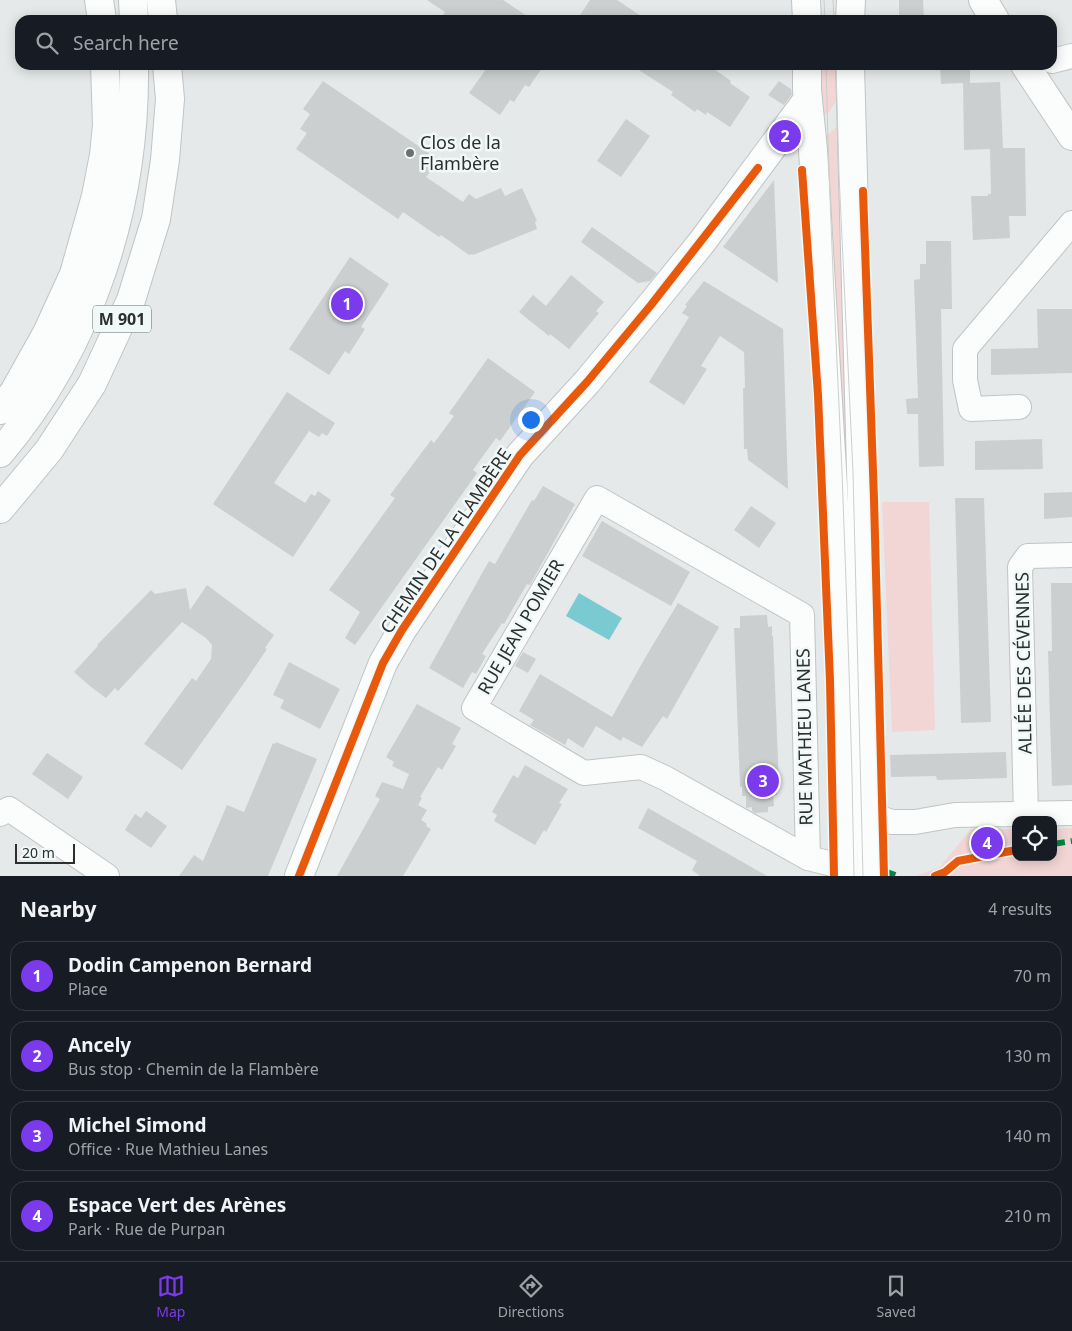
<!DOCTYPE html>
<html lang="en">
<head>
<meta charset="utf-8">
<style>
	:root { --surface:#171b24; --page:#20242c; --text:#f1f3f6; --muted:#9ea1a6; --line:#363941; --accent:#7c3aed }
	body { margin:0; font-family:"Noto Sans",sans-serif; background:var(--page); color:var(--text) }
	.controls { position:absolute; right:15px; bottom:15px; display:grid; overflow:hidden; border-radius:10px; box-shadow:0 2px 12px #0003 }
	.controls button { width:45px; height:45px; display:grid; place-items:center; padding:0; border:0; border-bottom:1px solid var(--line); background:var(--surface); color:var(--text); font:25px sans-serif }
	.scale { position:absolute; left:15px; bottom:12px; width:60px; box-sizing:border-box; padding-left:5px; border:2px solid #2c2f2f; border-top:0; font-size:14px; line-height:18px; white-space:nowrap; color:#2c2f2f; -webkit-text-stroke:4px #f1f8f8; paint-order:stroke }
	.you { position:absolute; left:530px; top:419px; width:18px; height:18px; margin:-12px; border:4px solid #fff; border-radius:50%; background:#1a73e8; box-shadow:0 0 0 8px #1a73e833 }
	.badge { display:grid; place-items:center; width:32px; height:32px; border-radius:50%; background:var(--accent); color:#fff; font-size:16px; font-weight:700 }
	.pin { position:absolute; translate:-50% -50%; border:2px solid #fff; box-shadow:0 1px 5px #0006 }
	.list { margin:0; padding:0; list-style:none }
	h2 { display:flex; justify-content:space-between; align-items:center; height:65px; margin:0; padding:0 20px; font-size:21px }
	h2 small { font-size:16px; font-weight:400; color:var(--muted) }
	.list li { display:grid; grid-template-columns:32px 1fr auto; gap:15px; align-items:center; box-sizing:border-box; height:70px; margin:0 10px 10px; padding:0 10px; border:1px solid var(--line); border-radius:15px }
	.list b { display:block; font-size:19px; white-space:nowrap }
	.list p { margin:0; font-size:16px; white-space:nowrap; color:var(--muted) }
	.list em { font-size:16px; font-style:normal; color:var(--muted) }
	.icon { flex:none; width:28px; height:28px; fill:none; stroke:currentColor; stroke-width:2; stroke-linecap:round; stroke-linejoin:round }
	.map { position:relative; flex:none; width:1072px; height:876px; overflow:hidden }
	.search { position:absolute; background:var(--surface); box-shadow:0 2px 12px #0003; left:15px; right:15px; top:15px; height:55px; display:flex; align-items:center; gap:12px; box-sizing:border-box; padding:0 18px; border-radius:15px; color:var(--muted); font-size:19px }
	.sheet { height:385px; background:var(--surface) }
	nav { display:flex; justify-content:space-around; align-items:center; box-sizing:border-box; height:70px; border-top:1px solid var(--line); background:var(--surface); font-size:14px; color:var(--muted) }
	nav a { display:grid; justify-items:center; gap:2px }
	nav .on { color:var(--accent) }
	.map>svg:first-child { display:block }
	.green { fill:#f1d6d5 }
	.water { fill:#7acbd1 }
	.building { fill:#cccfd0 }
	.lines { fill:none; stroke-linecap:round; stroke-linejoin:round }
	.street-casing { stroke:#c1c4c4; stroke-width:26 }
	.secondary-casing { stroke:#c1c4c4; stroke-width:30 }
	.highway-casing { stroke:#c1c4c4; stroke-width:30 }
	.street { stroke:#fbfcfc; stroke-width:24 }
	.secondary { stroke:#fbfcfc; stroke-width:28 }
	.highway { stroke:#fbfcfc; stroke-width:28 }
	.tram { stroke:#cdcece; stroke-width:1 }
	.quiet { stroke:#00873e; stroke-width:6; stroke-dasharray:12 6; stroke-linecap:butt }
	.cycleway-casing { stroke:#f1f8f8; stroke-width:11 }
	.cycleway { stroke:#e8590c; stroke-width:8 }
	.poi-dot { fill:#6d7070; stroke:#f1f8f8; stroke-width:2 }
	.labels { text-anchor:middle; stroke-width:5; stroke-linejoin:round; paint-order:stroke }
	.shield { fill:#f1f8f8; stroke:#676b6b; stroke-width:1 }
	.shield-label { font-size:16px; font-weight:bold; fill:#2c2f2f }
	.poi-label { font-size:18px; fill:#2c2f2f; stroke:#f1f8f8; text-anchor:start }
	.street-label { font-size:18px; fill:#2c2f2f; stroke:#f1f8f8 }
</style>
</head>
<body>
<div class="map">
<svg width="1072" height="876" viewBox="0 0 1072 876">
	<rect width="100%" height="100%" fill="#e5e9ea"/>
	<g class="green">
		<polygon points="821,65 839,65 840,95 829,112 820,120 813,78 821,77"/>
		<polygon points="841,123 867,876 849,876 825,137"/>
		<polygon points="882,502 929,502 935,730 892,732"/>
		<polygon points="1072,828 1072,876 916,876 940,867 971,829 1016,829 1016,857 1053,857 1053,829"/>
	</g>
	<polygon class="water" points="579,593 622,618 609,640 566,616"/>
	<g class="building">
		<polygon points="427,0 503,0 533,20 440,20 445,12"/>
		<polygon points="590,0 617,0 647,20 577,20"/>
		<polygon points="899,0 923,0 924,20 899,20"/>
		<polygon points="489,65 544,65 529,87 525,85 514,102 510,100 500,115 469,93"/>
		<polygon points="631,65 708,65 731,81 730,83 750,97 730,127 707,112 706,115 697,109 695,112 671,95 673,92"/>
		<polygon points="940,65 970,65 970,83 1000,82 1003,148 1025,148 1026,216 1009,216 1010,238 973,240 971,196 988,196 988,194 991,194 990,149 964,150 963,83 941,84"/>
		<polygon points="323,81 439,160 426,177 463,202 469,194 476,199 501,188 505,196 522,188 537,221 535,222 537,229 473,255 472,254 469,255 441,235 439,237 403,212 398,219 296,149 307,133 300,129 310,114 303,109"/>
		<polygon points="779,81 791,89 792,94 784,105 768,95"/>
		<polygon points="626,119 650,136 621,177 597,161"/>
		<polygon points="774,180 778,283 723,247"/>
		<polygon points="592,227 657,273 650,281 638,283 581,242"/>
		<polygon points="926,241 951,241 952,309 941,309 944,466 919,467 918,414 907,414 906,399 918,398 914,280 920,279 920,264 926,264"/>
		<polygon points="350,257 389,284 361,327 365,329 349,354 345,351 329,375 289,349"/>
		<polygon points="571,275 604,302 596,311 599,313 569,349 550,334 549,336 519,312 533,295 546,306"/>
		<polygon points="704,281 783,329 788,489 748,460 747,449 744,449 743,388 745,388 744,352 720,336 701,366 707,369 684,405 649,382 689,317 682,313 687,306 685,305"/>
		<polygon points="1037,309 1072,309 1072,373 991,375 991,349 1038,348"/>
		<polygon points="488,358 535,392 500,441 496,438 473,470 477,473 355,645 345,638 360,612 329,590 395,498 390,495 431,440 434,443 454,416 449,413"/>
		<polygon points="287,392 335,423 327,436 322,433 319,437 309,431 274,483 305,503 311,494 315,496 318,491 331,500 293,557 213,504"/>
		<polygon points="1042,439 1043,469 975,470 975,441"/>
		<polygon points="543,486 575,504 530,585 527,584 504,624 502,623 482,654 486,656 476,674 472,672 463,688 429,668 489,561 495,564 532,500 534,501"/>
		<polygon points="1072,492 1072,517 1044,519 1044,493"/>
		<polygon points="955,498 984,498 991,722 961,723"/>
		<polygon points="751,506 776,523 759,548 734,530"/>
		<polygon points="602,521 690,572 671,606 582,556"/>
		<polygon points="1051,583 1072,583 1072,785 1052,786 1048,651 1052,651"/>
		<polygon points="207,585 274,635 265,648 267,649 242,686 182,770 144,744 192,678 196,681 211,659 212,645 206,638 182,622 118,691 115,688 106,698 91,687 74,672 98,646 97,645 151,590 155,594 186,588 190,610"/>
		<polygon points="678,603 719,627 667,719 663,716 642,747 623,737 621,741 596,726 583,748 568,738 565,745 530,725 534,720 519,711 540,674 612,717 645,658"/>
		<polygon points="767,615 768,627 772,626 772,636 773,636 779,785 777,785 777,795 773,795 774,806 768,807 768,812 755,813 752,811 752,807 746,808 746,796 742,796 742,787 740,787 734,628 740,628 740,616"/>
		<polygon points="523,652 536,659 528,673 515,666"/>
		<polygon points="289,662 340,689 320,729 280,708 284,700 273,695"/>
		<polygon points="417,704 461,728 452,744 456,746 442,770 438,767 420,797 422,798 418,805 427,810 421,820 427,824 426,826 431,829 403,876 337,876 380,799 375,796 382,782 403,789 409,774 392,766 394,762 386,757"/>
		<polygon points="276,742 317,759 268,876 179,876 194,855 203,861 227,805 244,812 273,743 275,744"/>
		<polygon points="1006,752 1007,778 937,780 936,776 891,777 890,755"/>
		<polygon points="47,753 83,777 68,799 32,774"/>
		<polygon points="525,765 568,789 559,803 562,804 546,832 544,830 535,845 494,821 497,815 492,812 513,775 518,778"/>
		<polygon points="648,808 767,876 700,876 692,870 697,861 638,828"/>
		<polygon points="146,811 167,826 151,848 125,830 135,814 141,818"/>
	</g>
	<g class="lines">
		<g class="street-casing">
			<g id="street">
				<polyline points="1052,61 1072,56"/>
				<polyline points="1019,407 971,409 965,380 965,349 1072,223"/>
				<polyline points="870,812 883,819 892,822 915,822 955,815 1072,813"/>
				<polyline points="0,814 9,809 107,876"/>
				<polyline points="1026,815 1020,567 1028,556 1072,555"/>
				<polyline points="808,858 802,615 597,498 474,708 584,773 641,767 665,778 808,858 844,867"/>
			</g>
		</g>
		<g class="secondary-casing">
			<g id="secondary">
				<polyline points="806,0 807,20"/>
				<polyline points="983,0 995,20"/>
				<polyline points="850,20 851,0"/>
				<polyline points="807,65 807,90 813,150 840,604 844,876"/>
				<polyline points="850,65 872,876"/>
				<polyline points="1025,65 1072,136"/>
				<polyline points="299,876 383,663 402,630 520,455 587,382 651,305 702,242 808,99"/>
			</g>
		</g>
		<g class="highway-casing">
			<g id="highway">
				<polyline points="99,0 102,20"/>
				<polyline points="133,0 134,20"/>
				<polyline points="161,0 163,20"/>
				<polyline points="0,410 14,392 47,333 74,274 96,196 104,155 107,125 105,65"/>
				<path d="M 0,453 C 91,345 136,206 134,65"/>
				<polyline points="0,509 49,450 92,384 131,300 156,219 165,160 170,99 167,65"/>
			</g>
		</g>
		<use href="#street" class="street"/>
		<use href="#secondary" class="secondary"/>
		<use href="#highway" class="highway"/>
		<g class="tram">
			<polyline points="824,0 825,20"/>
			<polyline points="833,0 834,20"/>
			<path d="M 826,65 C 829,201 836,337 842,472 C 847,607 852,741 854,876"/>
			<polyline points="836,65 839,174 853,472 863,876"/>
		</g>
		<g class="quiet">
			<polyline points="1053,844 1072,841"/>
			<polyline points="884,871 898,876"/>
		</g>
		<g class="cycleway-casing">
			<g id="cycleway">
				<polyline points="802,170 818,395 830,681 834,876"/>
				<polyline points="863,191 874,499 884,876"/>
				<polyline points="299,876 383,663 402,630 520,455 587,382 651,305 758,168"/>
				<polyline points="935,876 945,872 958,861 1016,850"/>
			</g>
		</g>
		<use href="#cycleway" class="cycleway"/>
	</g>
	<circle class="poi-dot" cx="410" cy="153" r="5"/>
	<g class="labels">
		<rect class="shield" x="93" y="305.5" width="58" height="27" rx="4"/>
		<g class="shield-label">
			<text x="122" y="325">M 901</text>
		</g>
		<g class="poi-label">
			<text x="420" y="149">Clos de la<tspan x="420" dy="21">Flambère</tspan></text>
		</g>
		<g class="street-label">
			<text transform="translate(446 541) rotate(-56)" y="6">CHEMIN DE LA FLAMBÈRE</text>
			<text transform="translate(521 627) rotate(-60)" y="6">RUE JEAN POMIER</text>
			<text transform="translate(1024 663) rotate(-91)" y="6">ALLÉE DES CÉVENNES</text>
			<text transform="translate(805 737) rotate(-91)" y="6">RUE MATHIEU LANES</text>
		</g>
	</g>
</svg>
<div class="controls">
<button><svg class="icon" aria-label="locate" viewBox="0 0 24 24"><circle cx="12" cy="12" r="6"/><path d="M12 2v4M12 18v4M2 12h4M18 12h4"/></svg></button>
</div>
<div class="scale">20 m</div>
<div class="you"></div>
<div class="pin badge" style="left:347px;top:304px">1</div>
<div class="pin badge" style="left:785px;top:136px">2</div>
<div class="pin badge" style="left:763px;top:781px">3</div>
<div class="pin badge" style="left:987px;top:843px">4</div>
<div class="search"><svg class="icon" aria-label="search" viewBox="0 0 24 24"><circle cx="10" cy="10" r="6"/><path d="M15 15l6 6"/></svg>Search here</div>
</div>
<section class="sheet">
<h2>Nearby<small>4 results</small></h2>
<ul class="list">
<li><span class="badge">1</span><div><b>Dodin Campenon Bernard</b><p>Place</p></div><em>70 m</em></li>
<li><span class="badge">2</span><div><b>Ancely</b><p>Bus stop · Chemin de la Flambère</p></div><em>130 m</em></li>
<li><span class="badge">3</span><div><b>Michel Simond</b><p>Office · Rue Mathieu Lanes</p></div><em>140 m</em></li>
<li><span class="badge">4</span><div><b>Espace Vert des Arènes</b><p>Park · Rue de Purpan</p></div><em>210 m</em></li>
</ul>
</section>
<nav>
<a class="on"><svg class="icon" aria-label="map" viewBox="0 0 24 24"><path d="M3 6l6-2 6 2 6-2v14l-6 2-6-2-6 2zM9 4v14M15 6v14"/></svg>Map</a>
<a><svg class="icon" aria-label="directions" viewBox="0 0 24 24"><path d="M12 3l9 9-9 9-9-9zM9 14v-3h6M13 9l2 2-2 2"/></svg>Directions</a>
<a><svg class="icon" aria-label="saved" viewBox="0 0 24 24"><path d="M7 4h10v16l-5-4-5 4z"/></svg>Saved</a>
</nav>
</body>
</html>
